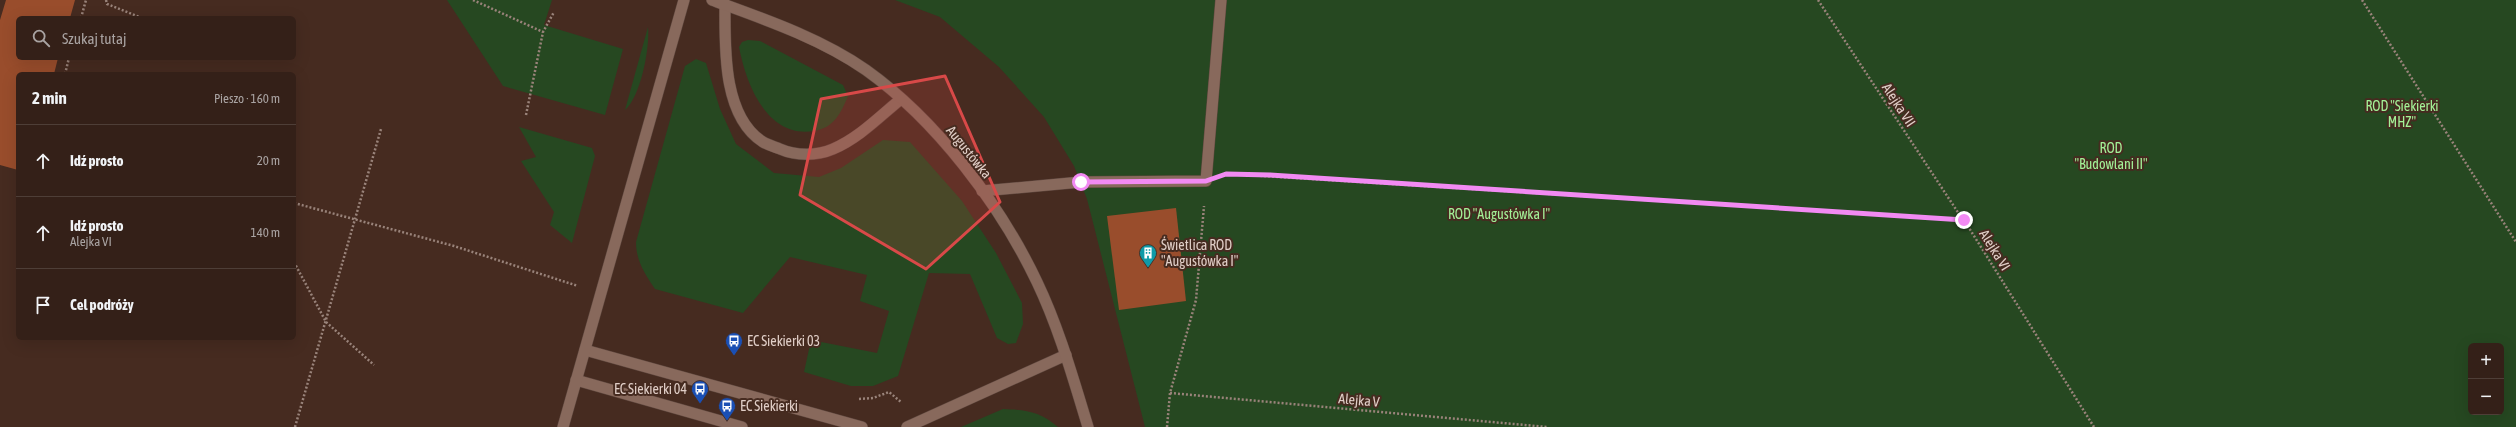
<!DOCTYPE html>
<html lang="pl">
<head>
<meta charset="utf-8">
<style>
	:root { --surface:#342018; --page:#3c2821; --text:#f1f3f6; --muted:#a9a3a2; --line:#4e3e37 }
	body { margin:0; font-family:"Asap Condensed",sans-serif; background:var(--page); color:var(--text) }
	.controls { position:absolute; right:12px; bottom:12px; display:grid; overflow:hidden; border-radius:6px; box-shadow:0 4px 16px #0002 }
	.controls button { width:36px; height:36px; display:grid; place-items:center; padding:0; border:0; border-bottom:1px solid var(--line); background:var(--surface); color:var(--text); font:20px sans-serif }
	.stop { position:absolute; width:12px; height:12px; margin:-9px; border:3px solid #f28af3; border-radius:50%; background:#fff }
	.stop.end { background:#f28af3; border-color:#fff; box-shadow:0 1px 4px #0008 }
	.list { margin:0; padding:0; list-style:none }
	h2 { display:flex; justify-content:space-between; align-items:center; height:52px; margin:0; padding:0 16px; font-size:17px }
	h2 small { font-size:13px; font-weight:400; color:var(--muted) }
	.list li { display:grid; grid-template-columns:26px 1fr auto; gap:12px; align-items:center; box-sizing:border-box; height:72px; padding:0 16px; border-top:1px solid var(--line) }
	.list b { display:block; font-size:15px; white-space:nowrap }
	.list p { margin:0; font-size:13px; white-space:nowrap; color:var(--muted) }
	.list em { font-size:13px; font-style:normal; color:var(--muted) }
	.icon { flex:none; width:22px; height:22px; fill:none; stroke:currentColor; stroke-width:2; stroke-linecap:round; stroke-linejoin:round }
	.map { position:relative; flex:none; width:2516px; height:427px; overflow:hidden }
	.search { position:absolute; background:var(--surface); box-shadow:0 4px 16px #0002; left:16px; top:16px; width:280px; height:44px; display:flex; align-items:center; gap:10px; box-sizing:border-box; padding:0 14px; border-radius:6px; color:var(--muted); font-size:15px }
	.panel { position:absolute; background:var(--surface); box-shadow:0 4px 16px #0002; left:16px; top:72px; width:280px; height:268px; border-radius:6px }
	.map>svg:first-child { display:block }
	.green { fill:#264821; fill-rule:evenodd }
	.building { fill:#994d2c }
	.lines { fill:none; stroke-linecap:round; stroke-linejoin:round }
	.service-casing { stroke:#5e473e; stroke-width:12 }
	.tertiary-casing { stroke:#5e473e; stroke-width:12 }
	.path { stroke:#99837a; stroke-width:2.5; stroke-dasharray:2 2; stroke-linecap:butt }
	.service { stroke:#88695c; stroke-width:11 }
	.tertiary { stroke:#88695c; stroke-width:11 }
	.route { stroke:#f28af3; stroke-width:5 }
	.marked { fill:#d84948; fill-opacity:0.2; stroke:#d84948; stroke-width:3; stroke-linejoin:round }
	.labels { text-anchor:middle; stroke-width:4; stroke-linejoin:round; paint-order:stroke }
	.street-label { font-size:14px; fill:#e0cec7; stroke:#462b20 }
	.park-label { font-size:14px; fill:#a3f197; stroke:#462b20 }
	.poi-label { font-size:14px; fill:#e0cec7; stroke:#462b20; text-anchor:start }
</style>
</head>
<body>
<div class="map">
<svg width="2516" height="427" viewBox="0 0 2516 427">
	<rect width="100%" height="100%" fill="#462b20"/>
	<g class="green">
		<polygon points="447,0 552,0 544,25 623,49 605,115 503,86"/>
		<path d="M 895,0 L 2516,0 L 2516,427 L 1145,427 L 1087,199 L 1074,166 L 1044,117 L 999,67 L 940,17 ZM 2471,346 L 2501,346 L 2501,412 L 2471,412 Z"/>
		<path d="M 648,27 C 650,47 641,96 625,110 Z"/>
		<path d="M 748,40 L 760,41 L 843,85 L 848,96 C 841,113 834,128 814,131 C 767,139 746,84 739,47 L 742,42 Z"/>
		<path d="M 696,59 L 706,63 L 720,109 L 736,144 L 774,173 L 819,177 L 841,168 L 883,140 L 910,142 L 962,201 L 996,253 L 1022,303 L 1023,324 L 1016,343 L 1008,344 L 997,338 L 970,274 L 929,273 L 898,376 L 873,386 L 851,386 L 804,372 L 811,340 L 877,353 L 889,311 L 860,301 L 867,275 L 790,257 L 743,313 L 655,289 C 645,274 636,261 636,242 L 685,66 Z"/>
		<polygon points="519,127 592,148 595,156 572,243 550,225 554,212 521,161 536,157"/>
		<path d="M 1003,409 C 1026,410 1039,411 1058,427 L 961,427 Z"/>
	</g>
	<g class="building">
		<polygon points="6,0 75,0 70,18 18,18 18,58 58,58 54,74 18,74 18,170 0,165 0,20"/>
		<polygon points="1176,208 1186,301 1119,310 1107,216"/>
	</g>
	<g class="lines">
		<g class="service-casing">
			<g id="service">
				<path d="M 725,4 C 725,46 722,116 763,142 C 768,145 775,147 780,149 C 796,156 817,156 833,149 C 859,138 880,116 901,99"/>
				<polyline points="982,191 1081,182 1206,181 1221,0"/>
				<polyline points="585,350 862,427"/>
				<polyline points="576,380 742,427"/>
				<polyline points="563,427 684,0"/>
				<polyline points="907,427 1066,355"/>
			</g>
		</g>
		<g class="tertiary-casing">
			<path id="tertiary" d="M 712,0 C 764,19 820,38 866,70 C 936,120 1000,204 1037,282 C 1059,328 1073,378 1088,427"/>
		</g>
		<g class="path">
			<polyline points="106,0 107,4 142,18"/>
			<polyline points="473,0 543,32"/>
			<polyline points="1818,0 1963,220"/>
			<polyline points="2362,0 2516,242"/>
			<polyline points="81,18 86,0"/>
			<polyline points="65,74 69,58"/>
			<polyline points="526,115 543,32 554,12"/>
			<polyline points="294,128 295,126"/>
			<polyline points="1232,174 1964,220 2094,427"/>
			<polyline points="294,203 454,246 578,286"/>
			<polyline points="294,262 326,322 374,365"/>
			<polyline points="1170,393 1547,427"/>
			<polyline points="859,399 873,398 889,392 901,402"/>
			<polyline points="295,427 381,129"/>
			<polyline points="1167,427 1170,393 1196,300 1204,206"/>
		</g>
		<use href="#service" class="service"/>
		<use href="#tertiary" class="tertiary"/>
	</g>
	<g class="lines">
		<polyline class="route" points="1081,182 1206,181 1226,174 1270,175 1964,220"/>
	</g>
	<path class="marked" d="M 945,76 L 1000,202 L 926,269 L 800,195 L 821,99 Z"/>
	<defs>
		<g id="building-pin" transform="scale(0.9)"><path d="M0 17L-7.5 6A9.5 9.5 0 1 1 7.5 6Z" fill="#0f9aa8" stroke="#462b20"/><path d="M-4-6H4V6H1V3H-1V6H-4ZM-2.5-4.3h1.7v1.8h-1.7ZM.8-4.3h1.7v1.8H.8ZM-2.5-1h1.7V.8h-1.7ZM.8-1h1.7V.8H.8Z" fill="#fff"/></g>
		<g id="bus-pin" transform="scale(0.9)"><path d="M0 17L-7.5 6A9.5 9.5 0 1 1 7.5 6Z" fill="#1a4fb4" stroke="#462b20"/><path d="M-5-6H5V4H4V6H2V4H-2V6H-4V4H-5ZM-3.5-4V0h7V-4ZM-3.5 1.2v1.5H-2V1.2ZM2 1.2v1.5H3.5V1.2Z" fill="#fff"/></g>
	</defs>
	<g fill-rule="evenodd">
		<use href="#building-pin" x="1148" y="253"/>
		<use href="#bus-pin" x="734" y="341"/>
		<use href="#bus-pin" x="700" y="389"/>
		<use href="#bus-pin" x="727" y="406"/>
	</g>
	<g class="labels">
		<g class="street-label">
			<text transform="translate(1899 105) rotate(57)" y="5">Alejka VII</text>
			<text transform="translate(969 152) rotate(51)" y="5">Augustówka</text>
			<text transform="translate(1995 250) rotate(58)" y="5">Alejka VI</text>
			<text transform="translate(1359 400) rotate(5)" y="5">Alejka V</text>
		</g>
		<g class="park-label">
			<text x="2402" y="111">ROD "Siekierki<tspan x="2402" dy="16">MHZ"</tspan></text>
			<text x="2111" y="153">ROD<tspan x="2111" dy="16">"Budowlani II"</tspan></text>
			<text x="1499" y="219">ROD "Augustówka I"</text>
		</g>
		<g class="poi-label">
			<text x="1161" y="250">Świetlica ROD<tspan x="1161" dy="16">"Augustówka I"</tspan></text>
			<text x="747" y="346">EC Siekierki 03</text>
			<text x="687" y="394" text-anchor="end">EC Siekierki 04</text>
			<text x="740" y="411">EC Siekierki</text>
		</g>
	</g>
</svg>
<div class="controls">
<button>+</button>
<button>−</button>
</div>
<div class="stop" style="left:1081px;top:182px"></div>
<div class="stop end" style="left:1964px;top:220px"></div>
<div class="search"><svg class="icon" aria-label="search" viewBox="0 0 24 24"><circle cx="10" cy="10" r="6"/><path d="M15 15l6 6"/></svg>Szukaj tutaj</div>
<section class="panel">
<h2>2 min<small>Pieszo · 160 m</small></h2>
<ul class="list">
<li><svg class="icon" aria-label="ahead" viewBox="0 0 24 24"><path d="M12 20V5M6 11l6-6 6 6"/></svg><div><b>Idź prosto</b></div><em>20 m</em></li>
<li><svg class="icon" aria-label="ahead" viewBox="0 0 24 24"><path d="M12 20V5M6 11l6-6 6 6"/></svg><div><b>Idź prosto</b><p>Alejka VI</p></div><em>140 m</em></li>
<li><svg class="icon" aria-label="arrive" viewBox="0 0 24 24"><path d="M6 21V4h12l-3 4 3 4H6"/></svg><div><b>Cel podróży</b></div></li>
</ul>
</section>
</div>
</body>
</html>
